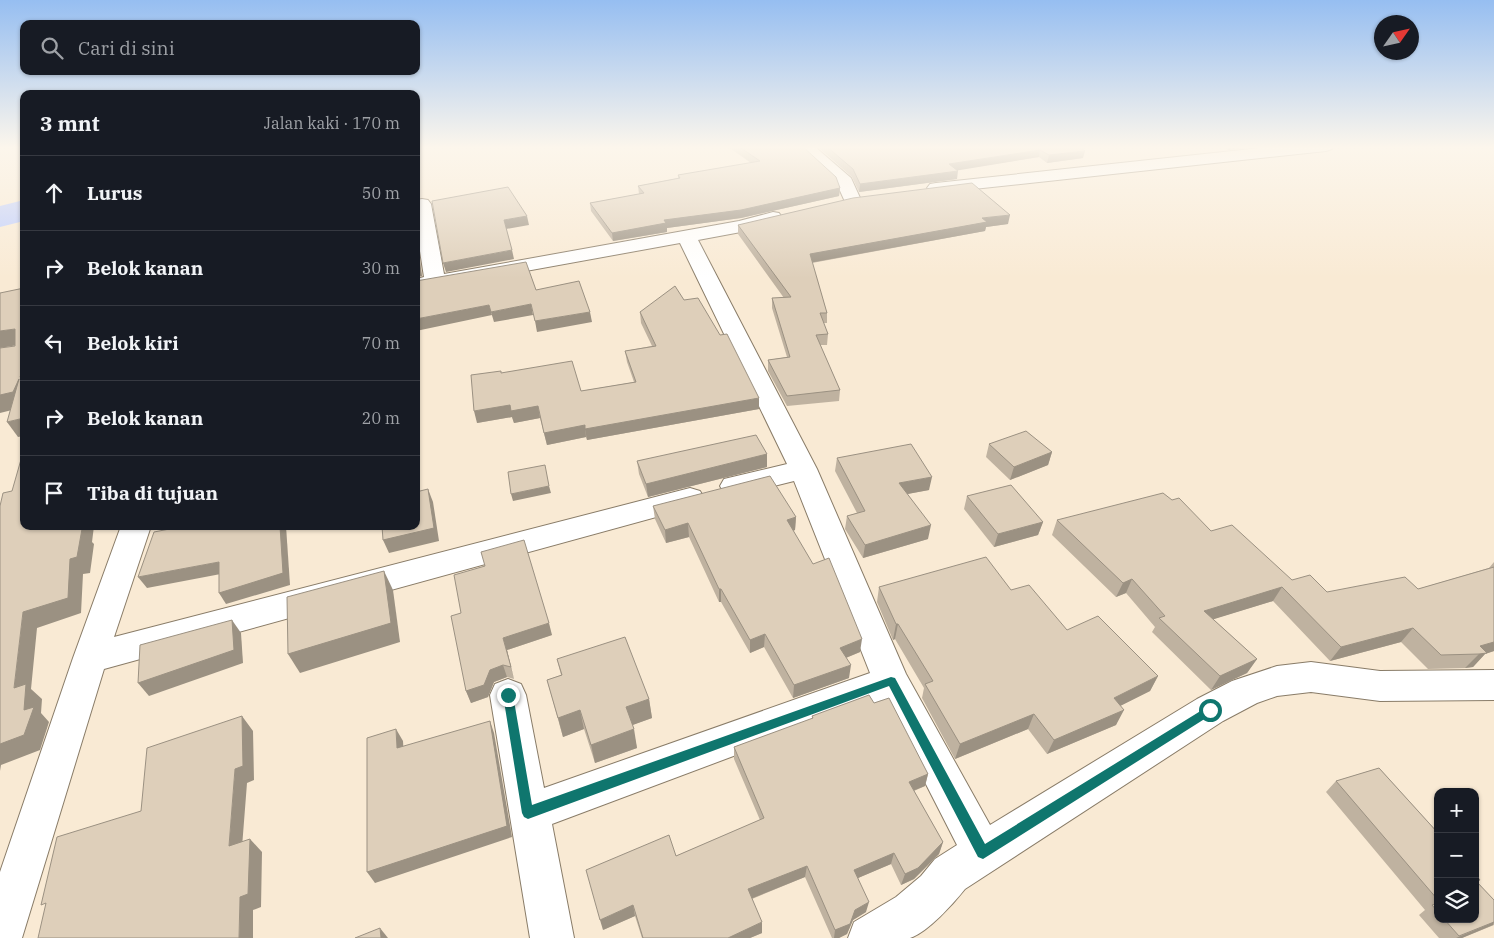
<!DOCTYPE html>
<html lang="id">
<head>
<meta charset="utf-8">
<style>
	:root { --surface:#171b24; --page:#242831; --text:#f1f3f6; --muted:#9ea1a6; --line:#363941 }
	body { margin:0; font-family:"IBM Plex Serif",serif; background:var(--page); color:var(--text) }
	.controls { position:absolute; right:15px; bottom:15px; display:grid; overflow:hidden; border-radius:10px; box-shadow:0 1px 4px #0004 }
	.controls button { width:45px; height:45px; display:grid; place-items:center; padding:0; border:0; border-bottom:1px solid var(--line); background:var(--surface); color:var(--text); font:25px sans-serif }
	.compass { position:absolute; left:1374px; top:15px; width:45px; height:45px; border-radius:50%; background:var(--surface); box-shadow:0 1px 4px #0004; rotate:56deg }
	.stop { position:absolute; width:15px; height:15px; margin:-11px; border:4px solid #0f766e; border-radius:50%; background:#fff }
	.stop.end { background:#0f766e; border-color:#fff; box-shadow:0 1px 5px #0008 }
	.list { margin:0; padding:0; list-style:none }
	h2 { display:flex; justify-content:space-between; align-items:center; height:65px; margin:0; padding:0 20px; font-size:21px }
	h2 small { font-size:16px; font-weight:400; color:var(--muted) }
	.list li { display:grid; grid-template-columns:32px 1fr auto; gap:15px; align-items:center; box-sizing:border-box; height:75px; padding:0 20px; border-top:1px solid var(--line) }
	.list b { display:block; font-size:19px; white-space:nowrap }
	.list em { font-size:16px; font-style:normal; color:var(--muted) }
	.icon { flex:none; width:28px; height:28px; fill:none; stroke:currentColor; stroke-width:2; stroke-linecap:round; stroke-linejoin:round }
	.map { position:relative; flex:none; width:1494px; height:938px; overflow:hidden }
	.search { position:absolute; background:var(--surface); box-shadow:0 1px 4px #0004; left:20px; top:20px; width:400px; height:55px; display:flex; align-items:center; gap:12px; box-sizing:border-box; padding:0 18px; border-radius:10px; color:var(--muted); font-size:19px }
	.panel { position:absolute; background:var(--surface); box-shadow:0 1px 4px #0004; left:20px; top:90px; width:400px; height:440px; border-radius:10px }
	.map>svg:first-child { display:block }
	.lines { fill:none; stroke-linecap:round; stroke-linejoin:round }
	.river { fill:#bcccff; fill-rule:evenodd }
	.minor-casing { stroke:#897c68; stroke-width:2 }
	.minor { fill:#fff; fill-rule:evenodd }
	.wall { fill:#bfb2a0 }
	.shaded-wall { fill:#9b9182 }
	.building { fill:#decfba; stroke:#9b9182 }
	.route { fill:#0f766e }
</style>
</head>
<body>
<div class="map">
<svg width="1494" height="938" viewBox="0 0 1494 938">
	<rect width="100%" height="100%" fill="#f9ead4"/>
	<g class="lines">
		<polygon class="river" points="24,200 24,221 0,227 0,206"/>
		<g class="minor-casing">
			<g id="minor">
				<polygon points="796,146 814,146 851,178 861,200 858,204 852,205 846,204 837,184"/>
				<polygon points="1279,146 1334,146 1332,149 1326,151 936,193 930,192 927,188 930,184 936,183"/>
				<path d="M 422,199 L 428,200 L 431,204 L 444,274 L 739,221 L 773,212 L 779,213 L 782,217 L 779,221 L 741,232 L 698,240 L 817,469 L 906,674 L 990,825 L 1197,699 L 1232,681 L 1277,666 L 1311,662 L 1380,671 L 1494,670 L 1494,700 L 1380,701 L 1311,692 L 1277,696 L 1257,703 L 1223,721 L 965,889 C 954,903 927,933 910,938 C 900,938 861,938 848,938 L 854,922 L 896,897 L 921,876 L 935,859 L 957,845 L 883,700 L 552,824 L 574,938 L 530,938 L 490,695 L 495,684 L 508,679 L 521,684 L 526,695 L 544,788 L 870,673 L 794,481 L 734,496 L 724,493 L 720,486 L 724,479 L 787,464 L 680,243 L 416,291 L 416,279 L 424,277 L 416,225 L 416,200 Z"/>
				<polygon points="690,488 700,491 704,498 700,505 104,669 22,938 0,938 0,872 73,658 121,526 151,526 114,637"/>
			</g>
		</g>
		<use href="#minor" class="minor"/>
	</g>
	<g class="wall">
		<polygon points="727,146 802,146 840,188 839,196 741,218 667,228 667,232 613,241 591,211 590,203 639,194 638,186 678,178 678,175 751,163"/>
		<polygon points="817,146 1079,146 1083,158 1047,163 1039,157 956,170 957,179 859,192 852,177"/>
		<polygon points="1222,146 1259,146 1228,150"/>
		<polygon points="1008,224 986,227 985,231 812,263 827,313 827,323 823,323 828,334 827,345 820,345 840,390 839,401 787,406 768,371 768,360 787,357 772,308 772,298 784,298 738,234 738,225"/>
		<polygon points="640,312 759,409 587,440 586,437 547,445 540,418 514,423 512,417 477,423 501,373 581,391 634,382 627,362 625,351 652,346 641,323"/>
		<polygon points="989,444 1052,452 1048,465 1010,480 986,457"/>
		<polygon points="767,454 767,467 648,497 639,474 637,461"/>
		<polygon points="837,458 929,490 907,494 928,539 863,558 845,529 847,516 857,513 835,471"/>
		<polygon points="967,496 1043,522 1038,535 994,547 964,509"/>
		<polygon points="653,506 796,517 795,530 793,531 860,652 846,658 849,678 793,698 764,647 750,653 721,602 719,602 689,537 666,543 655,519"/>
		<polygon points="1057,520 1211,531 1292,580 1327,592 1418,589 1489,568 1494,562 1494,651 1485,654 1473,667 1465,668 1428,669 1401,642 1330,661 1273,601 1213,619 1257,659 1247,673 1211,690 1152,632 1155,627 1126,593 1116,597 1052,535"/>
		<polygon points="485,566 552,635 507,650 514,679 507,677 494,682 488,697 471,703 466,691 461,613"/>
		<polygon points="879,587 1011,590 1067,630 1158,676 1150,691 1120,706 1116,725 1047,754 1028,729 955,759 922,698 924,688 895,639 893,640 877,602"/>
		<polygon points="557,659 649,699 652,718 632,725 637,748 595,763 584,729 563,737 547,680 561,675"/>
		<polygon points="874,703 928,774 925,786 914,791 943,842 939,854 914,879 901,885 891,864 858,878 866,912 853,920 847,934 839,938 832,938 805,877 752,899 762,933 750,938 642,938 635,916 603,930 676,856 760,820 734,759 734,747 812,719 812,716"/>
		<polygon points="1379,768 1438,833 1438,919 1475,919 1475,874 1480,880 1477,882 1494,900 1494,925 1462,938 1439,938 1419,915 1425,910 1326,792 1336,781"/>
	</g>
	<g class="shaded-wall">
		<polygon points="1229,146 1259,146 1228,150"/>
		<polygon points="1040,150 1039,157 948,172 949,164"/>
		<polygon points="1085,151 1083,158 1047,163 1049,155"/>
		<polygon points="958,171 957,179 859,192 860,184"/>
		<polygon points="840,188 839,196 741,218 667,228 667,232 613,241 612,233 664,220"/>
		<polygon points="1010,215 1008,224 986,227 985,231 809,263 810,254 982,218"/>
		<polygon points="527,216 529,225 506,229 504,220"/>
		<polygon points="416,230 422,276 416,277"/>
		<polygon points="512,250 514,259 446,272 443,263"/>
		<polygon points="531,304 533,315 494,322 491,312"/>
		<polygon points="489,305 492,315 416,331 416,319"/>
		<polygon points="590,312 592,322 537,332 535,321"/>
		<polygon points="15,329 24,344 0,348 0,331"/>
		<polygon points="24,369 24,383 20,377"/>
		<polygon points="19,379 24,407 0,413 0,395"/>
		<polygon points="759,398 759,409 587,440 585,429"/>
		<polygon points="510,405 538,406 540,418 514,423 512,417 477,423 474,411"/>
		<polygon points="24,418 24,436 18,437 7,422"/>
		<polygon points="585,425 586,437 547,445 544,433"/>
		<polygon points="1052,452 1048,465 1010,480 1014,467"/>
		<polygon points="767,454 767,467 648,497 646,484"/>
		<polygon points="932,477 929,490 897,496 899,483"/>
		<polygon points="549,486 551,493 513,501 511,494"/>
		<polygon points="428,489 433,502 439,541 389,553 383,540"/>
		<polygon points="796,517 795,530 786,533 787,520"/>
		<polygon points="1043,522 1038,535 994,547 998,534"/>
		<polygon points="688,523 689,537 666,543 665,530"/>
		<polygon points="931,525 928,539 863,558 865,545"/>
		<polygon points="80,526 94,526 92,542 94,544 90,573 83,574 81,613 37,628 31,689 42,699 41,713 49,722 40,750 1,765 0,771 0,744 24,710 14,688 23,612 70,559"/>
		<polygon points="280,526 286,526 290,585 226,604 219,593"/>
		<polygon points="219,562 226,573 147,588 138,577"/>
		<polygon points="384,571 393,590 400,642 300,673 288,654"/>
		<polygon points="1132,579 1126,593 1116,597 1123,583"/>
		<polygon points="1282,587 1273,601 1195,625 1204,611"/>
		<rect x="719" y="589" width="2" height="13"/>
		<polygon points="232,620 241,633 243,663 149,696 138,683"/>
		<polygon points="549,623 552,635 507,650 514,679 503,638"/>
		<polygon points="896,624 898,624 895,639 893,640"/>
		<polygon points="1413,628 1401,642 1330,661 1341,647"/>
		<polygon points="765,634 764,647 750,653 750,640"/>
		<polygon points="862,639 860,652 838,661 840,648"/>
		<polygon points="1494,642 1494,651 1485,654 1473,667 1465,668 1479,654 1480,646"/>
		<polygon points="1257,659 1247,673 1211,690 1220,676"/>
		<polygon points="503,665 507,677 494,682 488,697 471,703 466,691 490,670"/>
		<polygon points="851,665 849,678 793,698 794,685"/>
		<polygon points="1158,676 1150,691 1106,713 1114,698"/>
		<polygon points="649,699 652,718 630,726 626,707"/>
		<polygon points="580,710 584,729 563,737 558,718"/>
		<polygon points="1124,710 1116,725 1047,754 1054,740"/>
		<polygon points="1034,714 1028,729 955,759 960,744"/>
		<polygon points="242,716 253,731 254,780 247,783 241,860 229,846 235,769"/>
		<polygon points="490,721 494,733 512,837 375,883 367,872"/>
		<polygon points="396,729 403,741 404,760 397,748"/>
		<polygon points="634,729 637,748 595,763 591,745"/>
		<polygon points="928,774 925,786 905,794 909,782"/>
		<polygon points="250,839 262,852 261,907 253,910 253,938 239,938 240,897"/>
		<polygon points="943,842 939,854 914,879 901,885 905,874"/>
		<polygon points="894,853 891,864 851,881 854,870"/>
		<polygon points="807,866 805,877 748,900 748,889"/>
		<polygon points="869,902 866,912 853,920 847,934 839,938 834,938 835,930 855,910"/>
		<polygon points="633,905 635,916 603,930 600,920"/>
		<polygon points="762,922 762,933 750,938 728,938"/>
		<polygon points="1494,922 1493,925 1462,938 1456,938"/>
		<polygon points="380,928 388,938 381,938"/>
	</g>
	<g class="building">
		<polygon points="738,146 802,146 836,177 840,188 741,210 664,220 666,223 612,233 590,203 644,193 638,186 680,178 678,175 760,161"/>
		<polygon points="826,146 1079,146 1085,151 1049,155 1040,150 949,164 958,171 860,184 853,169"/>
		<polygon points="972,183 1010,215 982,218 987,222 810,254 827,313 820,313 828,334 816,335 840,390 787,396 768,360 790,357 772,298 791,297 738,225 853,198"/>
		<polygon points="508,187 527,216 504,220 512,250 443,263 432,201"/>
		<polygon points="416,243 419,265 416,266"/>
		<polygon points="526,262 536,290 579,281 590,312 535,321 531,304 491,312 489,305 416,319 416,281"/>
		<polygon points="675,286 684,300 698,298 720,335 727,334 759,398 585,429 585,425 544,433 538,406 511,411 510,405 474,411 471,375 501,371 501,373 572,361 581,391 636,382 625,351 656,346 640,312"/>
		<polygon points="24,288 24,369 20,377 24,377 24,418 7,422 19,379 13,392 0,395 0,348 15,346 15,329 0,331 0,293"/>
		<polygon points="1026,431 1052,452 1014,467 989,444"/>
		<polygon points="756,435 767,454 646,484 637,461"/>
		<polygon points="911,444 932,477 899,483 931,525 865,545 847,516 865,511 837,458"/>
		<polygon points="24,449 24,526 80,526 80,529 82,529 77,557 70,559 68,598 23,612 14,688 26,684 24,710 34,707 24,735 0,744 0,506 3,493 12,491"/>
		<polygon points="545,465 549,486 511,494 508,472"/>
		<polygon points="770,476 796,517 787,520 813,564 829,558 862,639 840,648 851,665 794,685 765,634 750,640 721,589 719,589 688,523 665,530 653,506"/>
		<polygon points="1011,485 1043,522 998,534 967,496"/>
		<polygon points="428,489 434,528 383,540 382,526 416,526 416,492"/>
		<polygon points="1163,493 1172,500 1179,498 1211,531 1232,525 1292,580 1310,575 1327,592 1405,577 1418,589 1494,567 1494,642 1480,646 1487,653 1479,654 1441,655 1413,628 1341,647 1282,587 1204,611 1257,659 1220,676 1159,618 1165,616 1132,579 1123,583 1057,520"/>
		<polygon points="185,526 280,526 283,573 219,593 219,562 138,577 154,532"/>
		<polygon points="524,540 549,623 503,638 511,667 503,665 490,670 484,685 466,691 451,616 461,613 454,575 485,566 481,552"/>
		<polygon points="986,557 1011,590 1029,585 1067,630 1098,616 1158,676 1114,698 1124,710 1054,740 1034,714 960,744 925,684 933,681 898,624 896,624 879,587"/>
		<polygon points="384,571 391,623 288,654 287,597"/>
		<polygon points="232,620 234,650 138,683 140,645"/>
		<polygon points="625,637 649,699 626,707 634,729 591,745 580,710 558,718 547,680 562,675 557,659"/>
		<polygon points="869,695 874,703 889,698 928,774 909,782 943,842 918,868 905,874 894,853 854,870 869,902 855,910 850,924 835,930 807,866 748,889 762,922 728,938 643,938 633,905 600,920 586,870 669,835 676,856 764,818 734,747 813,718 812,716"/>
		<polygon points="242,716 243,766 235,769 229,846 250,839 248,894 240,897 239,938 38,938 46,903 41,905 57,837 141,811 147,748"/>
		<polygon points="490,721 507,826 367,872 367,738 396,729 397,748"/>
		<polygon points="1379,768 1438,833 1438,900 1336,781"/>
		<polygon points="1475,874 1480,880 1476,881 1494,900 1494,922 1459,936 1444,919 1475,919"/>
		<polygon points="1438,903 1438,912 1432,905"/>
		<polygon points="380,928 381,938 355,938"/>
	</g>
	<linearGradient id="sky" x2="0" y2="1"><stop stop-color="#96bef1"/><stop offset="0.53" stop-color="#fcf6ec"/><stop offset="1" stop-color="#fcf6ec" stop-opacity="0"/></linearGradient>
	<rect width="1494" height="278" fill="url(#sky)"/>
	<polygon class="route" points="891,677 895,678 985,844 1207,707 1210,705 1216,710 1214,713 983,859 978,857 889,686 528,819 524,817 522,813 503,695 504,692 512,692 513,695 532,805"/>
</svg>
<div class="controls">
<button>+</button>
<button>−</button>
<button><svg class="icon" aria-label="layers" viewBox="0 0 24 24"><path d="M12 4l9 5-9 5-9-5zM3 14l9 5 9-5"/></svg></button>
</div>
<svg class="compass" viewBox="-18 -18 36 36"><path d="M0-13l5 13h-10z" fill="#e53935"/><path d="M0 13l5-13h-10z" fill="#9ea1a6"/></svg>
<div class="stop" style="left:1210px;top:710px"></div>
<div class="stop end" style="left:508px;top:695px"></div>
<div class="search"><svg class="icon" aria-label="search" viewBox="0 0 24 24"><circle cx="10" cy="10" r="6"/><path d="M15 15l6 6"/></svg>Cari di sini</div>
<section class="panel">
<h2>3 mnt<small>Jalan kaki · 170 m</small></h2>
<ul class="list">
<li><svg class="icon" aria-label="ahead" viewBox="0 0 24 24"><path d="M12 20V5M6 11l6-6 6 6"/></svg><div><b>Lurus</b></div><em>50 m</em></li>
<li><svg class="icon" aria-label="right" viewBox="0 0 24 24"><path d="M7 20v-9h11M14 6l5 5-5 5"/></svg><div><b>Belok kanan</b></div><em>30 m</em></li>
<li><svg class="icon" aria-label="left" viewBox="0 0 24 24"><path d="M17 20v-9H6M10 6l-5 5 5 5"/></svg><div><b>Belok kiri</b></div><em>70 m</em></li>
<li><svg class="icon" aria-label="right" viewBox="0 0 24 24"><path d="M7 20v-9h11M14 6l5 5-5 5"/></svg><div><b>Belok kanan</b></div><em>20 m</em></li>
<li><svg class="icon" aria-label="arrive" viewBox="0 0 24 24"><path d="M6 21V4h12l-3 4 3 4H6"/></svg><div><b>Tiba di tujuan</b></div></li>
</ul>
</section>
</div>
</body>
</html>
